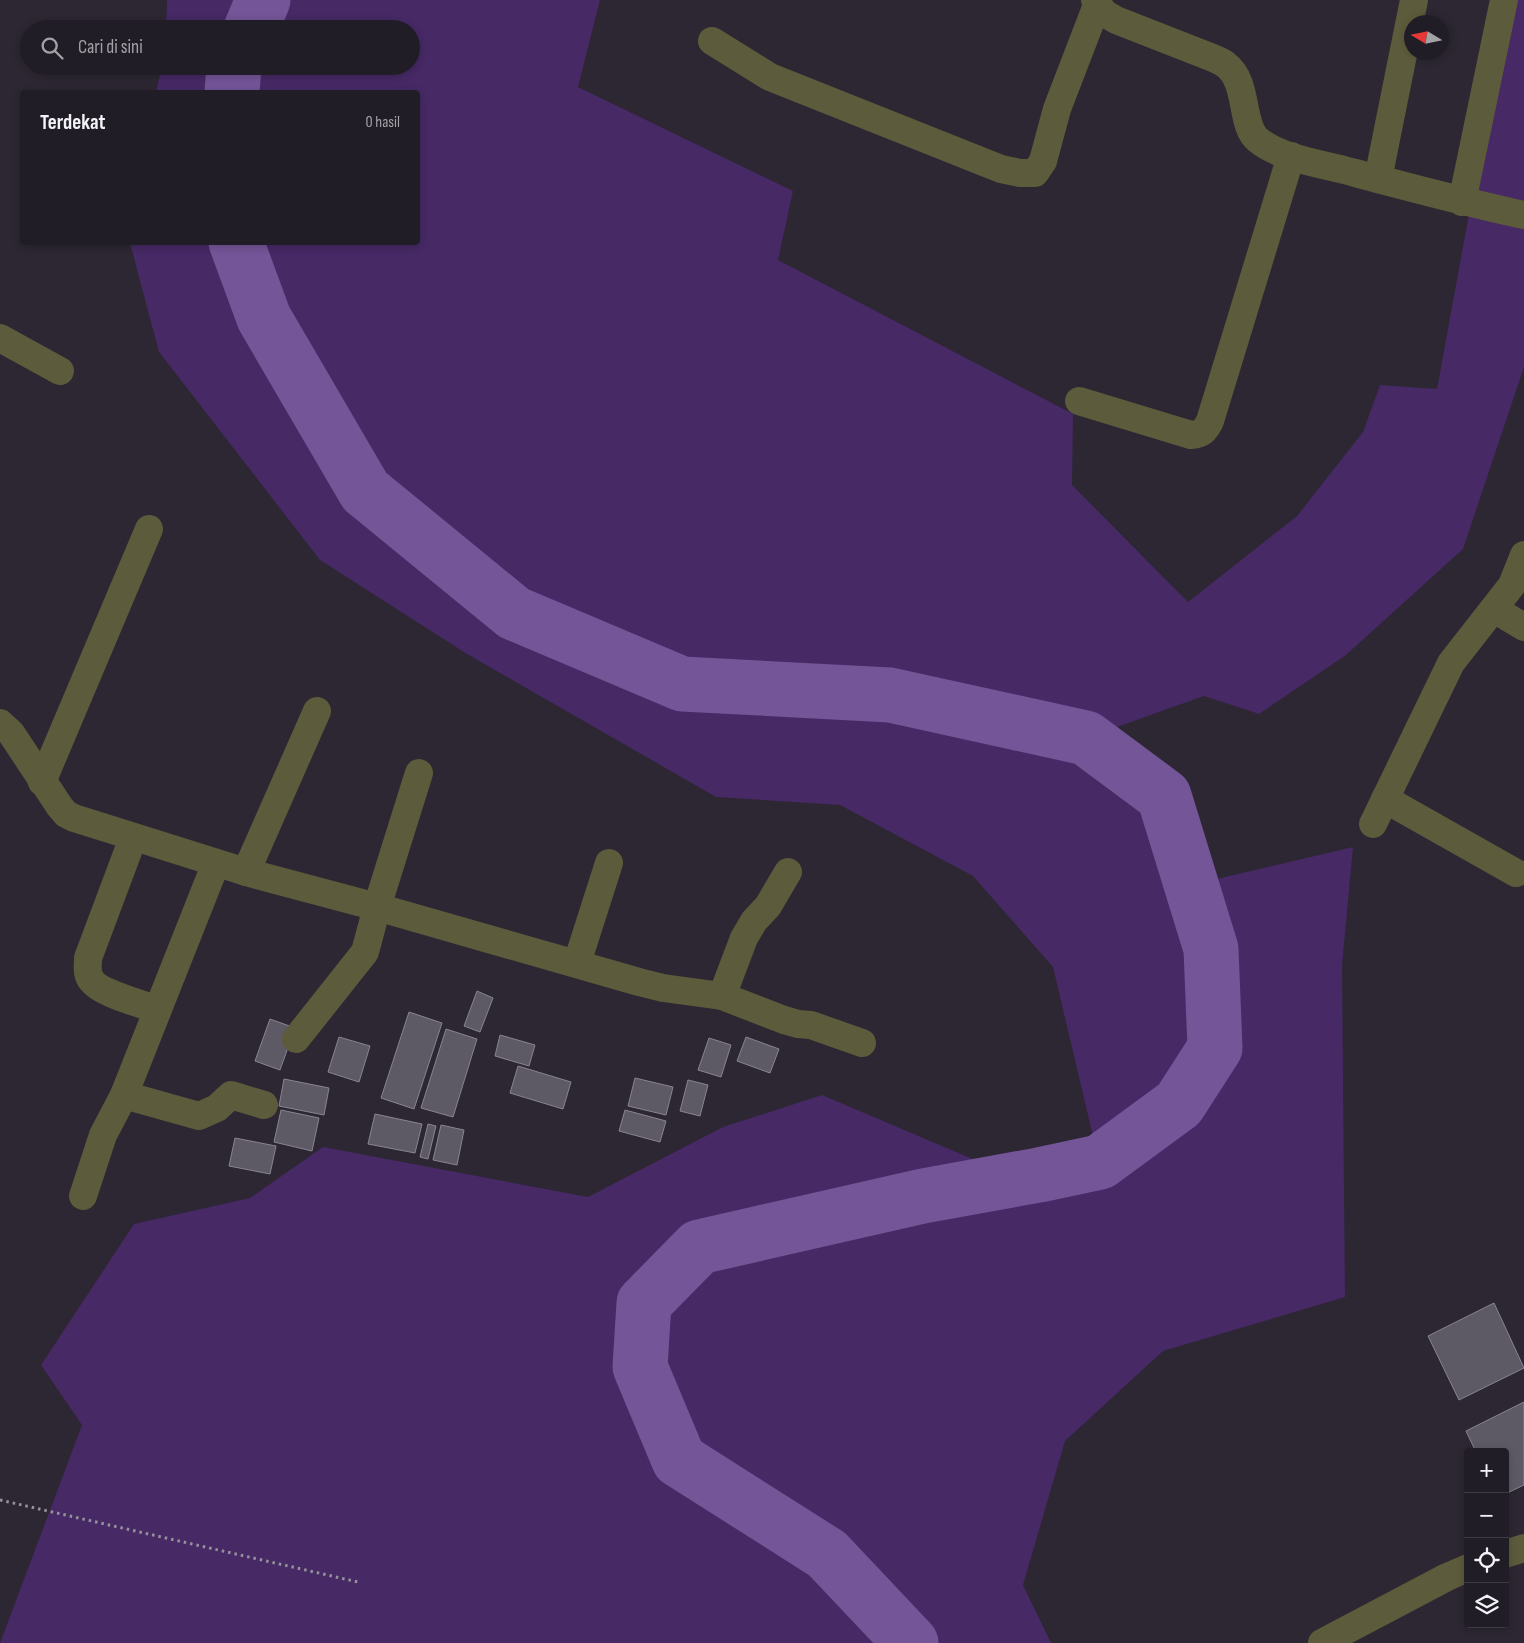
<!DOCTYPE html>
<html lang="id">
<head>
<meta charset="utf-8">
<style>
	:root { --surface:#211d26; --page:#2d2a32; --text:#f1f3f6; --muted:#a2a2a7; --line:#3e3b43 }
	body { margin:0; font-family:"Sofia Sans Condensed",sans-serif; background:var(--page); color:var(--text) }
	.controls { position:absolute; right:15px; bottom:15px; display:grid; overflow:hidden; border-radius:5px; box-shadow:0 2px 8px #0003 }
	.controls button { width:45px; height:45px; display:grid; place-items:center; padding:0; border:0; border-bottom:1px solid var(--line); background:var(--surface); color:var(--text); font:25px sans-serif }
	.compass { position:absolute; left:1404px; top:15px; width:45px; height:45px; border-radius:50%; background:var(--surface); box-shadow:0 2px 8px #0003; rotate:280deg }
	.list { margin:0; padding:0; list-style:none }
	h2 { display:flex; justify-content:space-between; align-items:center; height:65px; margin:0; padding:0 20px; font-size:21px }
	h2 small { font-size:16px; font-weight:400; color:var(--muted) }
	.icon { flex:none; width:28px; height:28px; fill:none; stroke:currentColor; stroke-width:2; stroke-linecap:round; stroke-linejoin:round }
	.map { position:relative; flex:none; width:1524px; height:1643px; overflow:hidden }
	.search { position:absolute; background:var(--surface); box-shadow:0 2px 8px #0003; left:20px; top:20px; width:400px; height:55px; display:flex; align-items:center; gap:12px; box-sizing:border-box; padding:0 18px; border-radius:28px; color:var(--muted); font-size:19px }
	.panel { position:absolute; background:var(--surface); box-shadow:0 2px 8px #0003; left:20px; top:90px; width:400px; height:155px; border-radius:5px }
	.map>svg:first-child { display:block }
	.green { fill:#462965 }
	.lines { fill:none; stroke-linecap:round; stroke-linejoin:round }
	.river { stroke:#745598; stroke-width:55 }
	.building { fill:#5e5a65; stroke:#898491 }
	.path { stroke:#96929b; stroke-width:3; stroke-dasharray:2.5 4; stroke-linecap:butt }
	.minor { stroke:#5c5b3b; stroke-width:28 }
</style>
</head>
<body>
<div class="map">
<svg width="1524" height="1643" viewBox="0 0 1524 1643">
	<rect width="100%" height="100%" fill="#2c2732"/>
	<polygon class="green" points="167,0 600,0 578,87 793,191 778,260 1073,414 1072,485 1188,602 1297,516 1363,432 1380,385 1437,389 1508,0 1524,0 1524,367 1463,549 1346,655 1259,714 1204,696 1086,738 1164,796 1191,885 1353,847 1342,966 1345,1297 1163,1351 1065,1441 1023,1585 1051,1643 0,1643 82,1425 41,1365 134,1224 250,1198 323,1147 588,1197 723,1127 822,1095 1020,1179 1099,1162 1053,967 973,876 840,805 716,797 467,654 320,560 159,352 130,243 235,243 264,318 287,356 237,243 418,242 418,92 156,92 162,66 411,66 411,29 166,29"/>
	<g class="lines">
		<g class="river">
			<polyline points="251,29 263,0"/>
			<polyline points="232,92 234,66"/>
			<polyline points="236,242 264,318 365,491 514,613 682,684 890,695 1086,738 1164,796 1211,949 1215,1048 1179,1104 1100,1162 1039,1175 923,1196 699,1247 644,1303 640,1367 679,1460 827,1554 911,1643"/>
		</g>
	</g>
	<g class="building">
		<polygon points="477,991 493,998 480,1032 464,1026"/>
		<polygon points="409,1012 442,1023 414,1109 381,1098"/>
		<polygon points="270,1019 295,1028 280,1070 255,1061"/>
		<polygon points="446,1029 477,1039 453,1117 421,1108"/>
		<polygon points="500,1035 535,1045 529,1066 495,1056"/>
		<polygon points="339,1037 370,1046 359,1082 328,1072"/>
		<polygon points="746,1037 779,1049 770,1073 737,1061"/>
		<polygon points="709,1038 731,1045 721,1077 698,1070"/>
		<polygon points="518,1066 571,1082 563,1109 510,1093"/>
		<polygon points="635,1078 673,1087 666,1115 628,1106"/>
		<polygon points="284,1079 329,1088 324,1115 279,1106"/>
		<polygon points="688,1080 708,1085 700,1116 680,1111"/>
		<polygon points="281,1110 319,1118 312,1151 274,1142"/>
		<polygon points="625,1110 666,1121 660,1142 619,1131"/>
		<polygon points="375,1114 422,1124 415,1153 368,1144"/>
		<polygon points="428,1124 436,1126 428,1159 420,1157"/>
		<polygon points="441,1125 464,1130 457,1165 433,1160"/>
		<polygon points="235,1138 276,1146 270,1174 229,1166"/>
		<polygon points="1494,1303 1524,1368 1459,1400 1428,1336"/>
		<polygon points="1524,1402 1524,1485 1505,1494 1505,1452 1476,1452 1466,1431"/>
	</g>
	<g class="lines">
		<polyline class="path" points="0,1500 358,1582"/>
		<g class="minor">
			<path d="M 1095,0 L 1104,13 L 1116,20 L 1213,58 C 1217,60 1223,62 1226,65 C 1249,82 1240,126 1258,140 C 1281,158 1316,163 1344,170 C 1404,186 1463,202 1524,215"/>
			<polyline points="712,41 770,77 1001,169 1020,173 1035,173 1043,161 1057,109 1097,5"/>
			<polyline points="1378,179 1414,0"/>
			<polyline points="1462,202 1504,0"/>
			<polyline points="0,338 60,371"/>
			<path d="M 1079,401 L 1191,435 C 1202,434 1205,431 1210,421 L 1291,156"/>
			<polyline points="1494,609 1524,627"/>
			<polyline points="0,723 11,733 60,807 66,814 74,818 246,872 377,907 639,982 663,988 722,996 784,1020 798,1024 811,1025 862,1043"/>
			<polyline points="42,782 149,529"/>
			<polyline points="1385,799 1516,873"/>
			<polyline points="1373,824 1451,663 1512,585 1524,555"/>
			<path d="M 133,838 L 88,958 C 88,966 86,974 92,981 C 100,993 143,1004 157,1010"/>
			<polyline points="246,872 317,711"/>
			<polyline points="577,963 609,863"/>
			<polyline points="722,996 744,938 754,921 768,906 788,872"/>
			<polyline points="296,1039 365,952 377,907 419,773"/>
			<polyline points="124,1095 199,1116 217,1108 231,1095 264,1105"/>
			<polyline points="83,1196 103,1135 124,1095 216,863"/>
			<polyline points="1505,1554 1524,1548"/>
			<polyline points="1322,1643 1447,1577 1468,1568"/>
		</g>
	</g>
</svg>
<div class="controls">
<button>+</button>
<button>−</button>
<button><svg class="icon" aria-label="locate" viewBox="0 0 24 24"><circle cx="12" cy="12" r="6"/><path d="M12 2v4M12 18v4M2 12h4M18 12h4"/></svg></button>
<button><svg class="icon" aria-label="layers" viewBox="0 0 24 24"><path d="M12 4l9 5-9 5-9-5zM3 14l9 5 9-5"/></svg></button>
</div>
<svg class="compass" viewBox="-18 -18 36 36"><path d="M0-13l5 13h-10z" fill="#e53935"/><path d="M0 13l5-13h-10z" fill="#a2a2a7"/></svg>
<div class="search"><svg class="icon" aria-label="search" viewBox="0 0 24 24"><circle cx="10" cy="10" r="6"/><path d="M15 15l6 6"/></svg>Cari di sini</div>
<section class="panel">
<h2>Terdekat<small>0 hasil</small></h2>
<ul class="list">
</ul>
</section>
</div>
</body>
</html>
